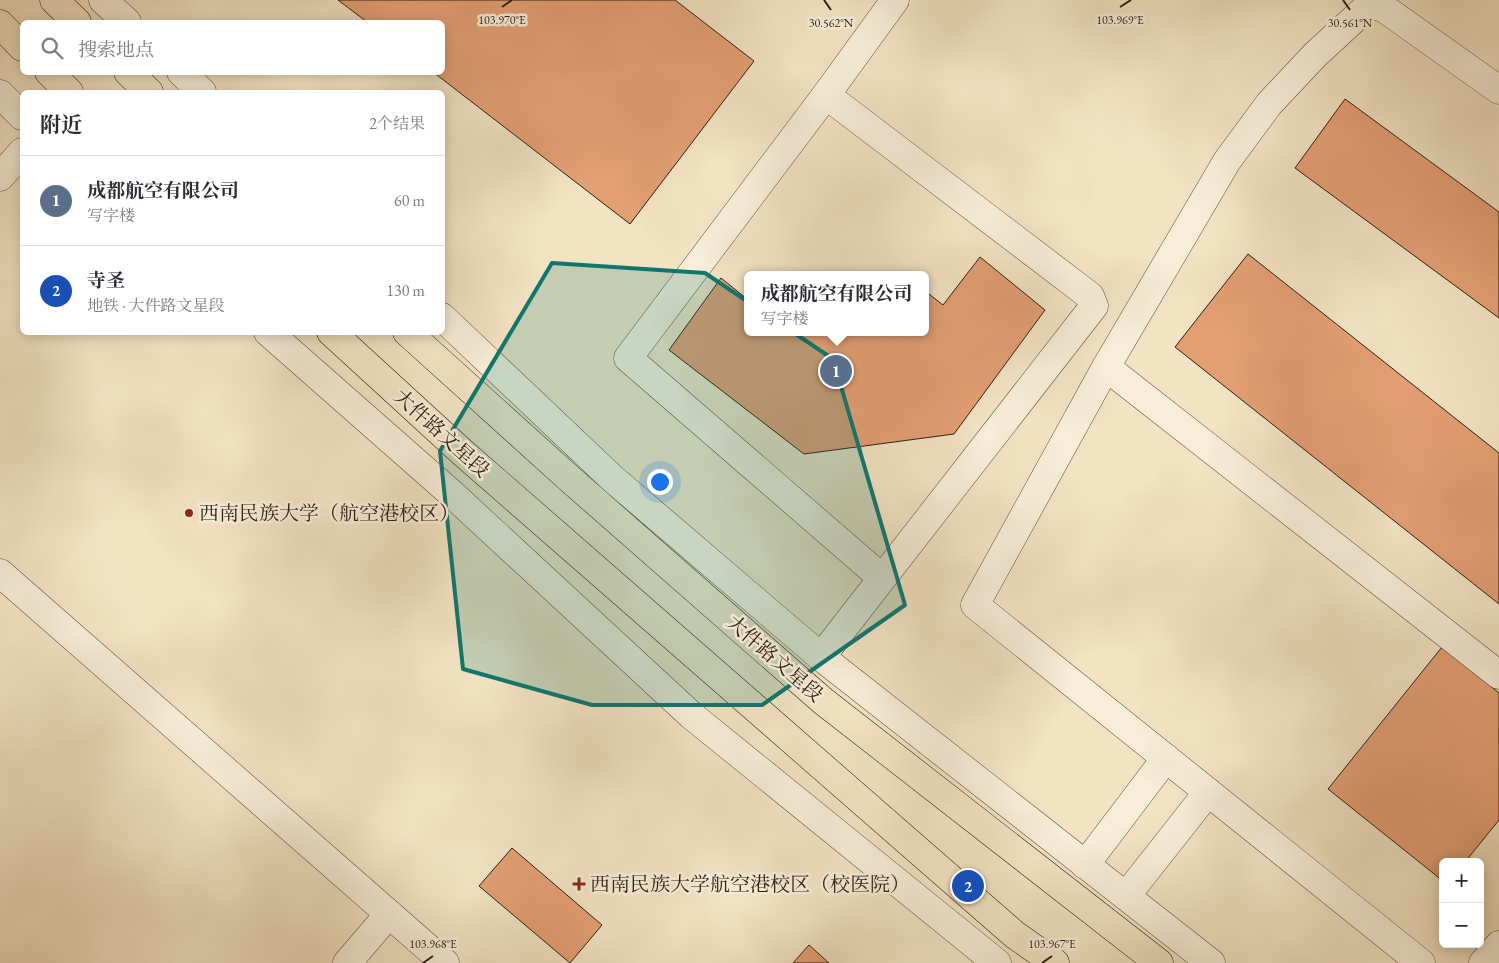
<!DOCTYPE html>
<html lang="zh">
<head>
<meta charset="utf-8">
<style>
	:root { --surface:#fff; --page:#f7f7f7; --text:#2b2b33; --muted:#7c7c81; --line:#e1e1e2; --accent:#8f2418 }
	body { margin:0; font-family:"EB Garamond","Noto Serif SC",serif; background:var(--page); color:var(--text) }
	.controls { position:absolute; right:15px; bottom:15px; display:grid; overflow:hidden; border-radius:8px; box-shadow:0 2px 12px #0003 }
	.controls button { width:45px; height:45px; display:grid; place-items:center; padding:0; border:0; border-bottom:1px solid var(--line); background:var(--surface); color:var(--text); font:25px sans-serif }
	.you { position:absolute; left:659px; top:481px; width:18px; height:18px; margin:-12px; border:4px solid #fff; border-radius:50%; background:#1a73e8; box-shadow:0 0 0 8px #1a73e833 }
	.badge { display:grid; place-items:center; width:32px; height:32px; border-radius:50%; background:var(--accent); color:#fff; font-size:16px; font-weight:700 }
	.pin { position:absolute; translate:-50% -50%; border:2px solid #fff; box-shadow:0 1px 5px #0006 }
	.popup { position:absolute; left:744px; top:271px; width:185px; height:65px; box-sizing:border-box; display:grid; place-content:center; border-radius:8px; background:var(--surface); filter:drop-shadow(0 1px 4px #0005); font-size:16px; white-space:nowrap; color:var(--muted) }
	.popup b { font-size:19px; color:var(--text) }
	.popup::after { content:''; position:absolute; left:50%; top:100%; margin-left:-10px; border:10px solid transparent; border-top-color:var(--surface) }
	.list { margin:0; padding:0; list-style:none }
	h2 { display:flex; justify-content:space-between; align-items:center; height:65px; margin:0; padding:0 20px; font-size:21px }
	h2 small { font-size:16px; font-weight:400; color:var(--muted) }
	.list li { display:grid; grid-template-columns:32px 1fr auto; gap:15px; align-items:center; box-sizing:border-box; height:90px; padding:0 20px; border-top:1px solid var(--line) }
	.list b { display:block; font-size:19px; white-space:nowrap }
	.list p { margin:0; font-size:16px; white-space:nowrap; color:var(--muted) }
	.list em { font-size:16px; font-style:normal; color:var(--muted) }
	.icon { flex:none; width:28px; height:28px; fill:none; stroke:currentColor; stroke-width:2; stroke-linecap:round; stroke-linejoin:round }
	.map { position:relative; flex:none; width:1499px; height:963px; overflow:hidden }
	.search { position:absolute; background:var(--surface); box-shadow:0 2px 12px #0003; left:20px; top:20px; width:425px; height:55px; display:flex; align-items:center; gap:12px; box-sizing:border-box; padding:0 18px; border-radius:8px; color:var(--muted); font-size:19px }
	.panel { position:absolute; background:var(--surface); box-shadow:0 2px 12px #0003; left:20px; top:90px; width:425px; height:245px; border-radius:8px }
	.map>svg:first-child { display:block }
	.building { fill:#e39f74; stroke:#2e1e12 }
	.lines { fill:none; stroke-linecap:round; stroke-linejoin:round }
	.minor-casing { stroke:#5f4f3e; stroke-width:29 }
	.major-casing { stroke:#2e1e12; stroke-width:29 }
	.minor { stroke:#f7edd8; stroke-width:28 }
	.major { stroke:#f2e3c3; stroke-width:28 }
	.marked { fill:#0f766e; fill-opacity:0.2; stroke:#0f766e; stroke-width:4; stroke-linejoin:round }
	.ticks { fill:none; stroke:#2e1e12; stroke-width:2 }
	.poi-dot { fill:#8f2418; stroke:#f7edd8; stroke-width:2 }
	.labels { text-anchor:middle; stroke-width:5; stroke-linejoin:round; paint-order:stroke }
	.street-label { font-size:20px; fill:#2e1e12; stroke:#f7edd8 }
	.poi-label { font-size:20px; fill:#2e1e12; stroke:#f7edd8; text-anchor:start }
	.ticks-label { font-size:12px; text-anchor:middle; fill:#2e1e12; stroke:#f7edd8; stroke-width:5; stroke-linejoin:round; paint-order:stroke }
</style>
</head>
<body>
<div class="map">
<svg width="1499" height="963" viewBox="0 0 1499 963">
	<rect width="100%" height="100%" fill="#f2e3c3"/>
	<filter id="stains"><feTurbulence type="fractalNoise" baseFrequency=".004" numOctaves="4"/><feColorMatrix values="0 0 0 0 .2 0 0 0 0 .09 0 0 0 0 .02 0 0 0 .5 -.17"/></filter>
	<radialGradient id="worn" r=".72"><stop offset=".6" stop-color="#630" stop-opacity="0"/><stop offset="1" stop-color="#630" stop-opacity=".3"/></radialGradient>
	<g class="building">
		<polygon points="338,0 675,0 754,61 630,224 433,72 442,72 442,22 367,22"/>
		<polygon points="1345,99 1499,212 1499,318 1295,168"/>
		<polygon points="1248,254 1499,453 1499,604 1175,347"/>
		<polygon points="980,257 1045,310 954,434 804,454 669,350 721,278 747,299 747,332 925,332 925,291 943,305"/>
		<polygon points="1442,647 1499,693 1499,820 1465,862 1443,862 1443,881 1328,789"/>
		<polygon points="512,848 602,925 570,963 479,886"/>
		<polygon points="809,945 829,963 793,963"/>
	</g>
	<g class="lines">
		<g class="minor-casing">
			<g id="minor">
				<polyline points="103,0 127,22"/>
				<polyline points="181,72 202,92"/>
				<polyline points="0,94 22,116"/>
				<polyline points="826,95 895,0"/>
				<polyline points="0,177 22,152"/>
				<polyline points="442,317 613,479 821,657 1211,963"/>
				<polyline points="268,332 452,494 691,715 997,963"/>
				<polyline points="1106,367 1499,675"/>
				<polyline points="0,573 445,963"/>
				<polyline points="821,657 1094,306 1090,296 826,95 628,358 882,578"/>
				<polyline points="1085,865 1166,758"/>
				<polyline points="1126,896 1208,792"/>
				<polyline points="347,963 389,914"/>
				<polyline points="1421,963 975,605 1106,367 1227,161 1269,104 1315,55 1365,9 1374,4 1385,9 1499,90"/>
				<polyline points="1483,963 1499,945"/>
			</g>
		</g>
		<g class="major-casing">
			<g id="major">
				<polyline points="54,0 77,22"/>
				<polyline points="0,24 22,47"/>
				<polyline points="49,72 69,92"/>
				<polyline points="128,72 149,92"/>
				<polyline points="331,332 462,452 1015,935 1055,963"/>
				<polyline points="407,332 571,480 823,701 1159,963"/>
			</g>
		</g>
		<use href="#minor" class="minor"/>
		<use href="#major" class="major"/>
	</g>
	<path class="marked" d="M 552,263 L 705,273 L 833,359 L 905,605 L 762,705 L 592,705 L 463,669 L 440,451 Z"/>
	<path class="ticks" d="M 824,0 L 831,10M 1343,0 L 1350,10M 502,7 L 512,0M 1120,7 L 1131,0M 423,963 L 433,956M 1042,963 L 1052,956"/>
	<g class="poi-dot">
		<circle cx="189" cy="513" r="5"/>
		<path d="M576.5 876.5h5v5h5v5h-5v5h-5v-5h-5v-5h5z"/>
	</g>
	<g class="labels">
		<g class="street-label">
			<text transform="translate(442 433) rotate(42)" y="7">大件路文星段</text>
			<text transform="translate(775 658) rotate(41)" y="7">大件路文星段</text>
		</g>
		<g class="poi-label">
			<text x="199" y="520">西南民族大学（航空港校区）</text>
			<text x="590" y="891">西南民族大学航空港校区（校医院）</text>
		</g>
	</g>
	<g class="ticks-label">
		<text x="502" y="24">103.970°E</text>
		<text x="1120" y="24">103.969°E</text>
		<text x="831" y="27">30.562°N</text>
		<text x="1350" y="27">30.561°N</text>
		<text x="433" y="948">103.968°E</text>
		<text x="1052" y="948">103.967°E</text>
	</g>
	<rect width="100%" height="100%" filter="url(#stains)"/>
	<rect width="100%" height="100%" fill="url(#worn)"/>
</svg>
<div class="controls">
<button>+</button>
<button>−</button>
</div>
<div class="you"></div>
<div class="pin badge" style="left:836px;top:371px;background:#5c6f8a">1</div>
<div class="popup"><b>成都航空有限公司</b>写字楼</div>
<div class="pin badge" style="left:968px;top:886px;background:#1a4fb4">2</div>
<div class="search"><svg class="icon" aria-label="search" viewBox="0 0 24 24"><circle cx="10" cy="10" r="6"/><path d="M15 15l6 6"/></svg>搜索地点</div>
<section class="panel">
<h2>附近<small>2个结果</small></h2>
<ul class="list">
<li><span class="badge" style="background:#5c6f8a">1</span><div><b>成都航空有限公司</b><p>写字楼</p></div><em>60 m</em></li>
<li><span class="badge" style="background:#1a4fb4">2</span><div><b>寺圣</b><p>地铁 · 大件路文星段</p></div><em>130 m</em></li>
</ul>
</section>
</div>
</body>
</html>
